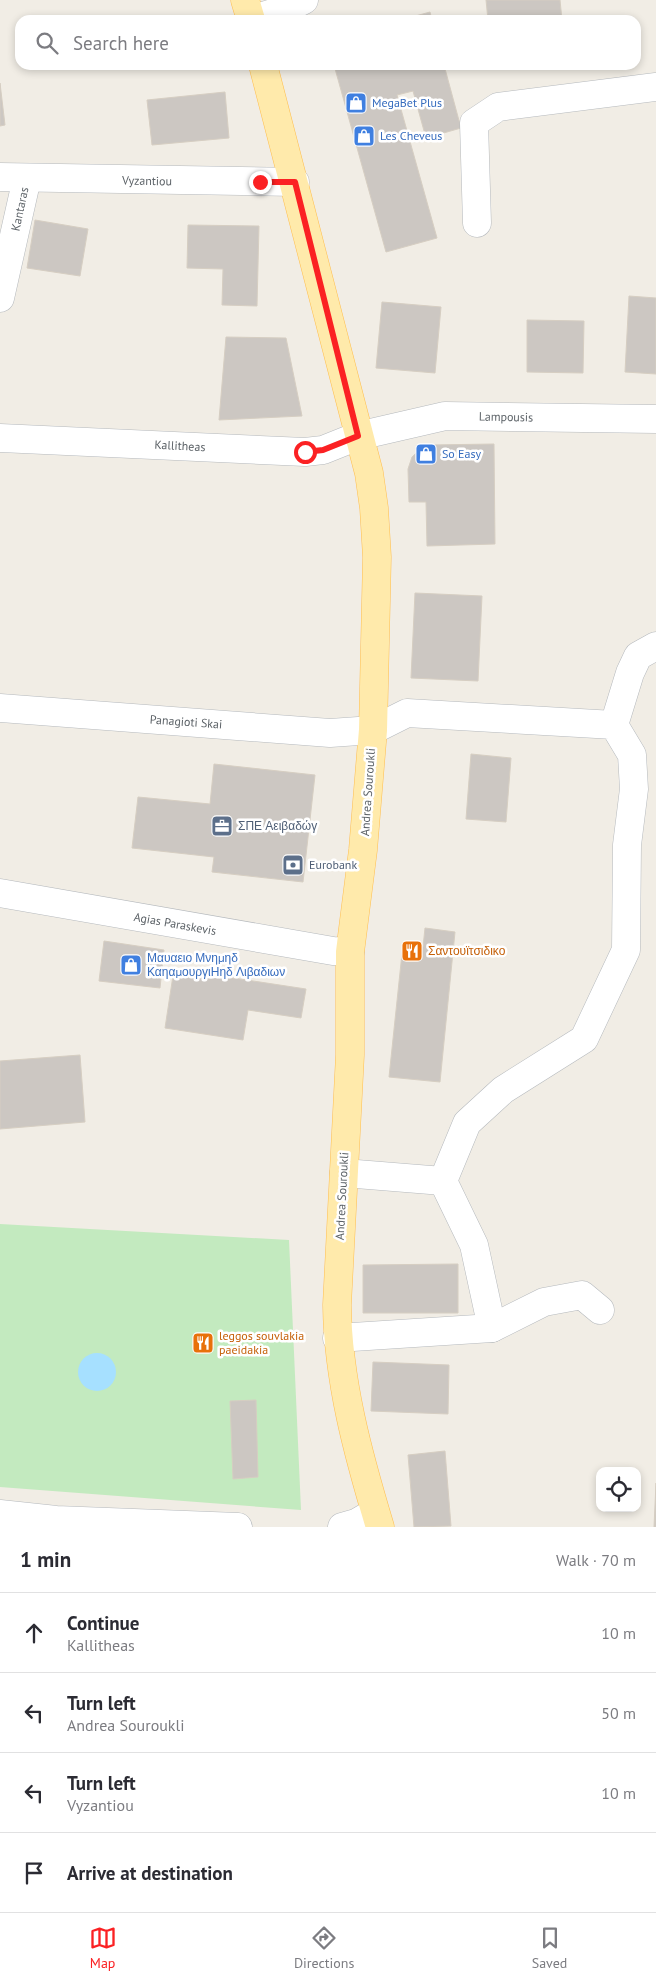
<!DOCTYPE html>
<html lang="en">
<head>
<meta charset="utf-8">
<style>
	:root { --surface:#fff; --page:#f7f7f7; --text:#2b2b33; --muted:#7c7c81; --line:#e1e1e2; --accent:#fb2123 }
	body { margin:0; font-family:"PT Sans",sans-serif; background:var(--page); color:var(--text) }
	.controls { position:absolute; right:15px; bottom:15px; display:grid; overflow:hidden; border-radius:10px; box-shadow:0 2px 8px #0003 }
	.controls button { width:45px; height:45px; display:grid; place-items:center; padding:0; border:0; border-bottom:1px solid var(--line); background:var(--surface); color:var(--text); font:25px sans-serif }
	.stop { position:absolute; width:15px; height:15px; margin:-11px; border:4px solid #fb2123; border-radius:50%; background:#fff }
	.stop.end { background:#fb2123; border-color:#fff; box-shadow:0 1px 5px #0008 }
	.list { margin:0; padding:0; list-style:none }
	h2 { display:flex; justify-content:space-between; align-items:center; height:65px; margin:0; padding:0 20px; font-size:21px }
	h2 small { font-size:16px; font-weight:400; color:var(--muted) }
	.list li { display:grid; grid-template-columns:32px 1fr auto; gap:15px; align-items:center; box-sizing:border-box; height:80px; padding:0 20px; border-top:1px solid var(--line) }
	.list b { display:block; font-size:19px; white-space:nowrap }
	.list p { margin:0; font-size:16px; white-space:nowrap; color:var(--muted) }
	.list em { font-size:16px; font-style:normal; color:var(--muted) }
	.icon { flex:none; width:28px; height:28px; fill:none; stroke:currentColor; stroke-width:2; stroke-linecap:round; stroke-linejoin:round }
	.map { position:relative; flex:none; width:656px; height:1527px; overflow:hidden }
	.search { position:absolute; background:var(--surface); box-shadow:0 2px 8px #0003; left:15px; right:15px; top:15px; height:55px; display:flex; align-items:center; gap:12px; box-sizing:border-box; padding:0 18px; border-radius:15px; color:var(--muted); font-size:19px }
	.sheet { height:385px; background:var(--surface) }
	nav { display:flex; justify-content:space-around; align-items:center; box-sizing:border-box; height:70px; border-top:1px solid var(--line); background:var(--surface); font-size:14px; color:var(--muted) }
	nav a { display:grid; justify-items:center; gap:2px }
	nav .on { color:var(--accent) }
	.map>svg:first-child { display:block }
	.green { fill:#c3eabf }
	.water { fill:#a6e0ff }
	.building { fill:#ccc7c2; stroke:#d6cec2 }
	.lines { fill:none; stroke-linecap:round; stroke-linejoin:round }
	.minor-casing { stroke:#b5b9bd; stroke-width:29 }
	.major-casing { stroke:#ffbe4f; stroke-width:29 }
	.minor { stroke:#fff; stroke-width:28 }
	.major { stroke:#ffeaab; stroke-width:28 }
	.route { stroke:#fb2123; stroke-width:6 }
	.labels { text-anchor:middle; stroke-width:5; stroke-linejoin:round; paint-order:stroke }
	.shop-label { font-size:12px; fill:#366cbe; stroke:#fff; text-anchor:start }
	.street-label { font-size:12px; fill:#5c6267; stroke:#fff }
	.service-label { font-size:12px; fill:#4e5e75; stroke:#fff; text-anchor:start }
	.food-label { font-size:12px; fill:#c56008; stroke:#fff; text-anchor:start }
</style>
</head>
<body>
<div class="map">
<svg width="656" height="1527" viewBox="0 0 656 1527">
	<rect width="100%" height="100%" fill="#f1ede5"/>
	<polygon class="green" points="0,1224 289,1240 301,1510 0,1487"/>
	<circle class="water" cx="97" cy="1372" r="19"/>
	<g class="building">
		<polygon points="486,0 560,0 562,20 488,20"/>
		<polygon points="430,12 432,20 401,20"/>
		<polygon points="334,65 444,65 461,128 426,138 413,91 397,95 437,238 386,252"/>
		<polygon points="0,83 5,125 0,126"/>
		<polygon points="225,92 229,138 152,145 147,100"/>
		<polygon points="35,220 88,229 80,276 27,268"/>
		<polygon points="188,225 259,226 257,306 222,305 223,269 187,268"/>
		<polygon points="629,296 656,298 656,374 625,372"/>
		<polygon points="382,302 441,307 435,373 376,368"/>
		<polygon points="527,320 584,321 583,373 527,372"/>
		<polygon points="226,337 286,338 302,416 219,420"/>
		<polygon points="494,444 495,544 427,546 426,502 409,502 408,469 412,457 420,449 430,445"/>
		<polygon points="415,593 482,596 478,681 411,678"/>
		<polygon points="471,754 511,758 506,822 466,819"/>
		<polygon points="214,764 315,775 303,882 212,872 214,857 132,848 138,797 210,804"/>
		<polygon points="425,928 455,932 440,1082 389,1077 403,944 423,947"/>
		<polygon points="104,941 164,950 160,988 99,981"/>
		<polygon points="174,969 306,989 301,1018 248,1010 243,1040 165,1028"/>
		<polygon points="80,1055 85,1122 0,1129 0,1061"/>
		<polygon points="458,1264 458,1313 363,1313 363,1265"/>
		<polygon points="373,1362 449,1365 448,1414 371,1411"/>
		<polygon points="256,1400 258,1477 233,1479 230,1401"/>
		<polygon points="445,1451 451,1526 414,1527 408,1455"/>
		<polygon points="656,1483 656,1527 654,1527"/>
	</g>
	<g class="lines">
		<g class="minor-casing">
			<g id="minor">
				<polyline points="251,20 288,8 304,0"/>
				<polyline points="0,177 295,182"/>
				<polyline points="477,223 474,123 498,107 656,87"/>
				<polyline points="0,298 27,178"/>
				<polyline points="0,438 305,452 323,450 358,436 445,416 656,419"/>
				<polyline points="0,708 330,733 373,730 407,713 614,725 632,755 634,789 627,845 626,950 584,1039 503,1090 467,1123 443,1181 474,1245 492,1328"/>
				<polyline points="614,725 630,673 638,656 656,646"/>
				<polyline points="0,893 333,951 350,952"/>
				<polyline points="344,1173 443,1181"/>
				<polyline points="337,1338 492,1328 544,1302 582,1295 600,1310"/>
				<polyline points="0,1514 56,1520 238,1527"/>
				<polyline points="342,1527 356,1523 375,1512"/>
			</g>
		</g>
		<g class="major-casing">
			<g id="major">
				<polyline points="245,0 251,20"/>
				<path d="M 263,65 L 369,473 L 374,508 L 377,557 L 373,730 L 363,850 L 350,952 L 350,1055 L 337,1305 C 338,1381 358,1454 380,1527"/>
			</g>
		</g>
		<use href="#minor" class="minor"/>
		<use href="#major" class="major"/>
	</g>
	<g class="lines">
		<polyline class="route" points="260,182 295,182 358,436 323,450 305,452"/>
	</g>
	<defs>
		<g id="shop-square" transform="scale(1.125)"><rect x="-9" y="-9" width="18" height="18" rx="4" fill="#3f7fe0" stroke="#fff"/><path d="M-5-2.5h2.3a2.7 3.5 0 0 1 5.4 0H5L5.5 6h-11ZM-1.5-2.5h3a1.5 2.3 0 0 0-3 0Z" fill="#fff"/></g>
		<g id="office-square" transform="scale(1.125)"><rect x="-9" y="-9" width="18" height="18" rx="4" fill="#5c6f8a" stroke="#fff"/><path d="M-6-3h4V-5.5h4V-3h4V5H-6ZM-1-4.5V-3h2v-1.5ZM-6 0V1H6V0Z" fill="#fff"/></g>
		<g id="bank-square" transform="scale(1.125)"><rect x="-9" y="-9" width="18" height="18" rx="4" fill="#5c6f8a" stroke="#fff"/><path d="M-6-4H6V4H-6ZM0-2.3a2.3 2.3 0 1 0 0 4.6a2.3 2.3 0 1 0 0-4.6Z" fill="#fff"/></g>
		<g id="restaurant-square" transform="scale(1.125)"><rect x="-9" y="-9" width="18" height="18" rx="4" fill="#e8710a" stroke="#fff"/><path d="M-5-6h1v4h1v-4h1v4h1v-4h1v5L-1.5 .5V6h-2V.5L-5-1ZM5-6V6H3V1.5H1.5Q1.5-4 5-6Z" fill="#fff"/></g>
	</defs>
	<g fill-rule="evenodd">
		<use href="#shop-square" x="356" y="103"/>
		<use href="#shop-square" x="364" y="136"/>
		<use href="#shop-square" x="426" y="454"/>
		<use href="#office-square" x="222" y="826"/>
		<use href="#bank-square" x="293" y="865"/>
		<use href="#restaurant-square" x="412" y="951"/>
		<use href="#shop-square" x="131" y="965"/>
		<use href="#restaurant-square" x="203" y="1343"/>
	</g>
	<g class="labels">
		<g class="shop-label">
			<text x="372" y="107">MegaBet Plus</text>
			<text x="380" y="140">Les Cheveus</text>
			<text x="442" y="458">So Easy</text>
			<text x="147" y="962">Μαυαειο Μνημηδ<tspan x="147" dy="14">ΚαηαμουργιΗηδ Λιβαδιων</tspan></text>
		</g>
		<g class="street-label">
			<text transform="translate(147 181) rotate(1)" y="4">Vyzantiou</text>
			<text transform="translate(20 209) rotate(-78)" y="4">Kantaras</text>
			<text transform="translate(506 417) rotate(1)" y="4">Lampousis</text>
			<text transform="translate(180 446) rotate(3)" y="4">Kallitheas</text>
			<text transform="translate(186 722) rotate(4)" y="4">Panagioti Skai</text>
			<text transform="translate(368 792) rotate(-86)" y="4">Andrea Souroukli</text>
			<text transform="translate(175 924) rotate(10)" y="4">Agias Paraskevis</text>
			<text transform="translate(342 1196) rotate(-87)" y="4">Andrea Souroukli</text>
		</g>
		<g class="service-label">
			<text x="238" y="830">ΣΠΕ Αειβαδώγ</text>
			<text x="309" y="869">Eurobank</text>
		</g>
		<g class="food-label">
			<text x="428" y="955">Σαντουϊτσιδικο</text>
			<text x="219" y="1340">leggos souvlakia<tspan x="219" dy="14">paeidakia</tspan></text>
		</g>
	</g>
</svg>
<div class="controls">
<button><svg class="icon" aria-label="locate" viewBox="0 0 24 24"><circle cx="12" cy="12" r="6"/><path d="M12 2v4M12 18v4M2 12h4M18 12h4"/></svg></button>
</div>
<div class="stop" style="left:305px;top:452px"></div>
<div class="stop end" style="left:260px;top:182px"></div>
<div class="search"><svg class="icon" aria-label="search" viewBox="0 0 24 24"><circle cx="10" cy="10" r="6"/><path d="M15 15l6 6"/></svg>Search here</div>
</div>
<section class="sheet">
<h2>1 min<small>Walk · 70 m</small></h2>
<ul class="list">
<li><svg class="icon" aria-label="ahead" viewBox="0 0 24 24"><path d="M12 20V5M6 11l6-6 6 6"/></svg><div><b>Continue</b><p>Kallitheas</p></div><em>10 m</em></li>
<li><svg class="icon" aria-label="left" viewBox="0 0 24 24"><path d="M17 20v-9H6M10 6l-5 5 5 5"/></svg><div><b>Turn left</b><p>Andrea Souroukli</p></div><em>50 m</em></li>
<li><svg class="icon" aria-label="left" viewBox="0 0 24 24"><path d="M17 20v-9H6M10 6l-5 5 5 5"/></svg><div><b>Turn left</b><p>Vyzantiou</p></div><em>10 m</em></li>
<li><svg class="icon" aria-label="arrive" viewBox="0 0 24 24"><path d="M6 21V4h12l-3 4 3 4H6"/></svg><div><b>Arrive at destination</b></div></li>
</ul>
</section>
<nav>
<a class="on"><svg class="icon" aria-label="map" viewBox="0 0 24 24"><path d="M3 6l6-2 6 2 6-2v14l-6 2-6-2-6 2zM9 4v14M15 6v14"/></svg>Map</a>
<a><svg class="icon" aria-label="directions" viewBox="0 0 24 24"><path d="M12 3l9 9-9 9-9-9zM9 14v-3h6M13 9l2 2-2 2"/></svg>Directions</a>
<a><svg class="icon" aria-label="saved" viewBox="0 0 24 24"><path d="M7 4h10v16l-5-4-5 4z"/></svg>Saved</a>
</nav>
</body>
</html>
